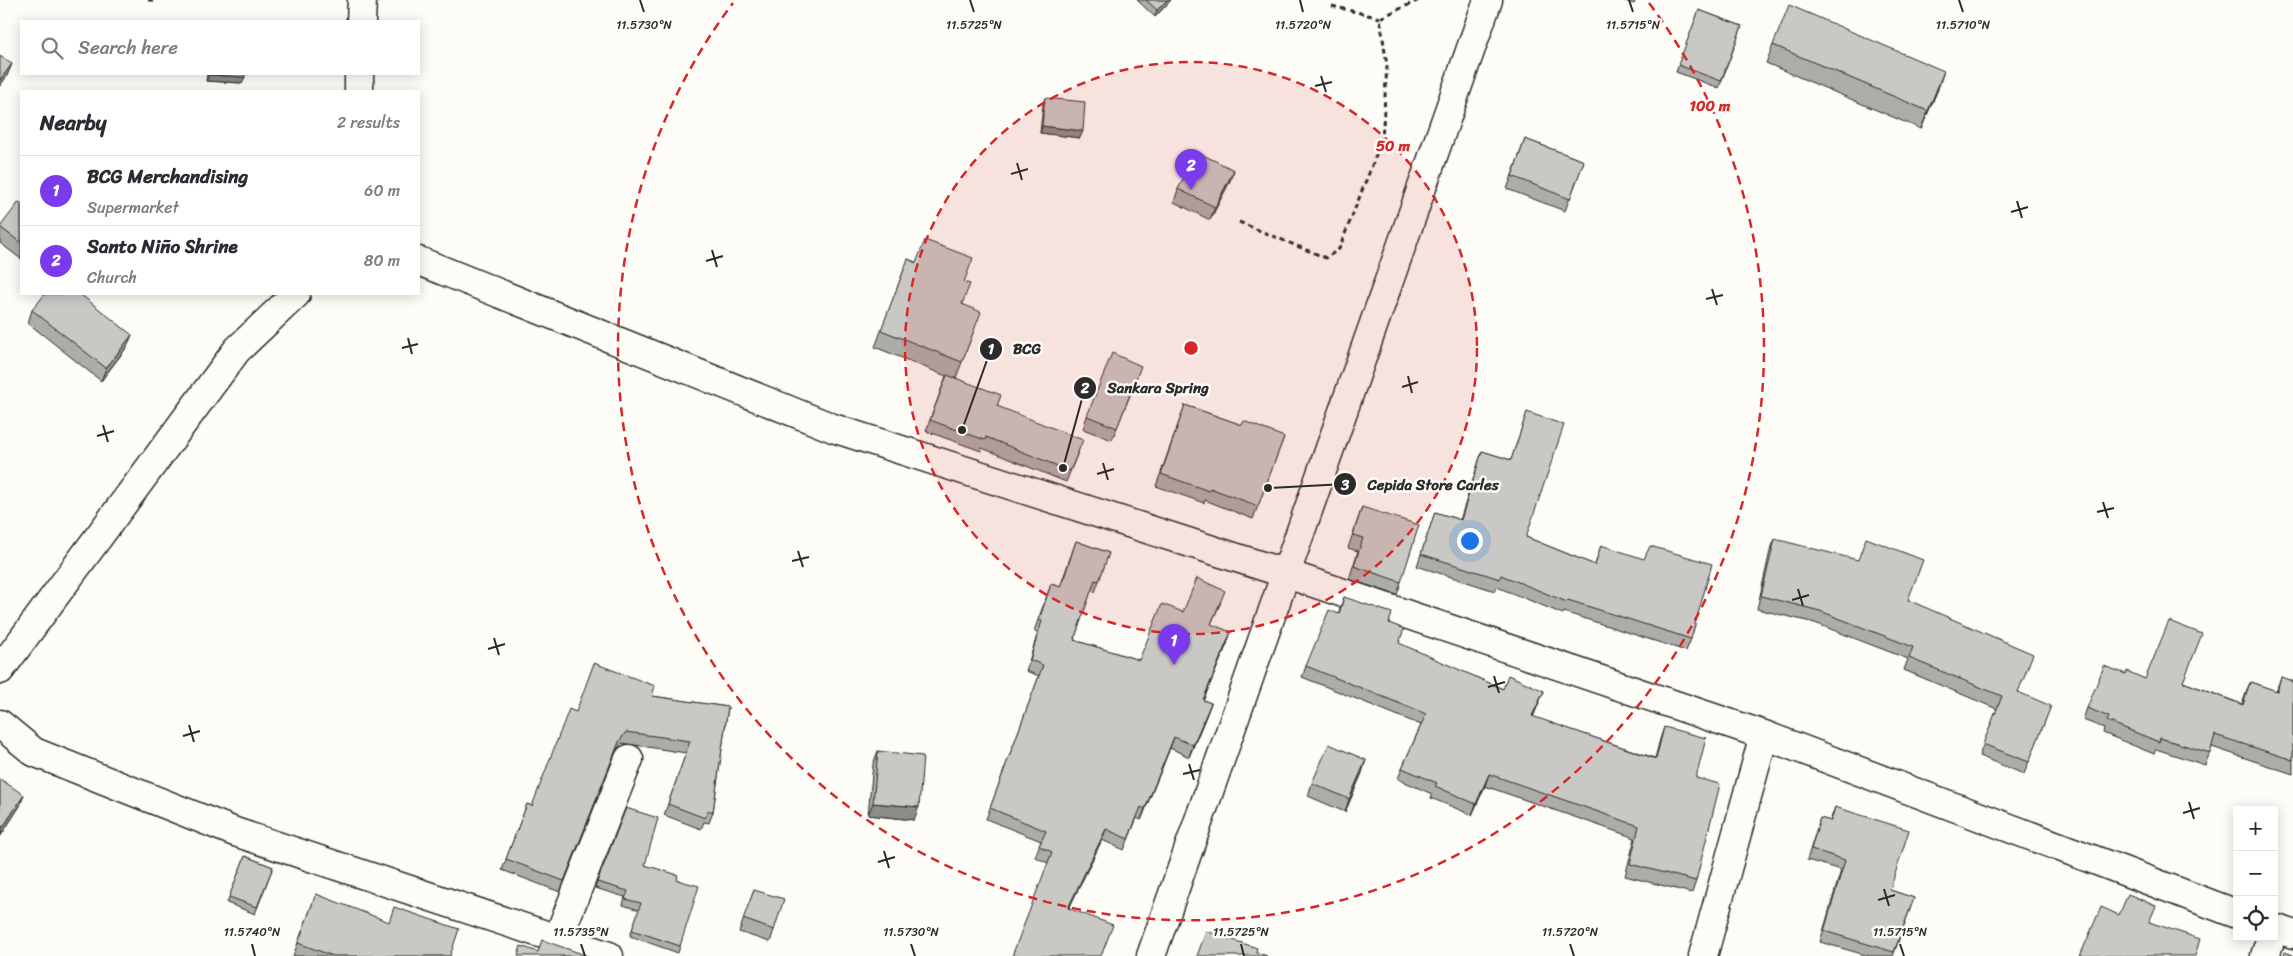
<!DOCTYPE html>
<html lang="en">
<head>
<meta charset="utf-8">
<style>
	:root { --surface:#fff; --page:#f2f2f3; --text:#2b2b33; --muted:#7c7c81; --line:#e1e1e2; --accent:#7c3aed }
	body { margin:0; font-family:Sriracha,sans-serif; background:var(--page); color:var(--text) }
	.controls { position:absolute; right:15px; bottom:15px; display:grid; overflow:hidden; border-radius:0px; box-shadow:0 2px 12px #0003 }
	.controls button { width:45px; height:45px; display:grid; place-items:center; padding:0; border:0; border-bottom:1px solid var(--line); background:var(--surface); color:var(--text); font:25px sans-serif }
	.you { position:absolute; left:1469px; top:540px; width:18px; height:18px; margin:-12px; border:4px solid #fff; border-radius:50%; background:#1a73e8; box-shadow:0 0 0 8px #1a73e833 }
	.badge { display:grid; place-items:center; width:32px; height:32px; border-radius:50%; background:var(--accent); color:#fff; font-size:16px; font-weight:700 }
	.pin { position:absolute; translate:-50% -41px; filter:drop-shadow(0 1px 2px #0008) }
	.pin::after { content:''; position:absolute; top:26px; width:18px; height:15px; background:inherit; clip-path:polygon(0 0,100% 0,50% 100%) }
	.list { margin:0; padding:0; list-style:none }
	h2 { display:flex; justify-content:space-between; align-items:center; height:65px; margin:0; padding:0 20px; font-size:21px }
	h2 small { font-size:16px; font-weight:400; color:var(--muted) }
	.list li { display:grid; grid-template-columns:32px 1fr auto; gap:15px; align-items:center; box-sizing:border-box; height:70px; padding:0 20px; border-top:1px solid var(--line) }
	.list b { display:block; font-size:19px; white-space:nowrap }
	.list p { margin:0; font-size:16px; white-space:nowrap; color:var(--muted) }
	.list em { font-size:16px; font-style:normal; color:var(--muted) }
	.icon { flex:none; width:28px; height:28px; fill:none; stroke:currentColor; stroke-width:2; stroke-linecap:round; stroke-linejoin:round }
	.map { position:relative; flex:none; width:2293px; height:956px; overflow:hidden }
	.search { position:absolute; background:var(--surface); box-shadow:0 2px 12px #0003; left:20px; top:20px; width:400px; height:55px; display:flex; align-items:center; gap:12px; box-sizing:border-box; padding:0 18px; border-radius:0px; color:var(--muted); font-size:19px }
	.panel { position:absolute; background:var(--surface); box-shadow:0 2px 12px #0003; left:20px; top:90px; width:400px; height:205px; border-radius:0px }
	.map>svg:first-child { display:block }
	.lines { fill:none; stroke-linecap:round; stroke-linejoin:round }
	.minor-casing { stroke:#2b2b2b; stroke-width:31 }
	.secondary-casing { stroke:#2b2b2b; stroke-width:31 }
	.path { stroke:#2b2b2b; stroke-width:3; stroke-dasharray:5 4; stroke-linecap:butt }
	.minor { stroke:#fdfcf7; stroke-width:28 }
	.secondary { stroke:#fdfcf7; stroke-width:28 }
	.wall { fill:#adaca9; stroke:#2b2b2b }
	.shaded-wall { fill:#8d8c89; stroke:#2b2b2b }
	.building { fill:#c9c8c4; stroke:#2b2b2b }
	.ticks { fill:none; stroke:#2b2b2b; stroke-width:2 }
	.ring { fill:none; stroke:#d62828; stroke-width:2.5; stroke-dasharray:9 6 }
	.ticks-label { font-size:12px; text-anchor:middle; fill:#2b2b2b; stroke:#fdfcf7; stroke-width:5; stroke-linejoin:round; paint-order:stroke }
	.centre { fill:#d62828; stroke:#fdfcf7; stroke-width:2.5 }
	.ring-label { font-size:15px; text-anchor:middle; font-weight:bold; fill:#d62828; stroke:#fdfcf7; stroke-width:5; stroke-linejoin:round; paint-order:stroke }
	.leader { fill:none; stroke:#2b2b2b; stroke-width:2 }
	.callout-dot { fill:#2b2b2b; stroke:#fdfcf7; stroke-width:2 }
	.mark-label { font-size:15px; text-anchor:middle; font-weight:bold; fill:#fff }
	.callout-label { font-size:15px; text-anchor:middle; font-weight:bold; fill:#2b2b2b; stroke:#fdfcf7; stroke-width:5; stroke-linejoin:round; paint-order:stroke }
</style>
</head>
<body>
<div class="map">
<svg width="2293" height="956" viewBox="0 0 2293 956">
	<rect width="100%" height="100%" fill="#fdfcf7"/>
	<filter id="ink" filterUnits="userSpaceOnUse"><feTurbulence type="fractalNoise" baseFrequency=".02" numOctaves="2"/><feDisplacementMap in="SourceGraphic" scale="10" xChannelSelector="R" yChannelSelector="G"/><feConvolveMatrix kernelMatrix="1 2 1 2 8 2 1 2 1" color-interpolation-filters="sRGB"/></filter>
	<g filter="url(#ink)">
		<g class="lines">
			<g class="minor-casing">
				<g id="minor">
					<polyline points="361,21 362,0"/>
					<polyline points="359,91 359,74"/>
					<polyline points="419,261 833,428 1287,574 1764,735 2237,914"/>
					<polyline points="0,670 237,350 296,294"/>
					<polyline points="0,724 34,752 235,832 609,956"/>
					<polyline points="2274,928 2293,934"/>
					<polyline points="558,938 629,759"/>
					<polyline points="1703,956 1764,735"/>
					<polyline points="2265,956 2271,937"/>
				</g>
			</g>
			<g class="secondary-casing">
				<polyline id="secondary" points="1151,956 1488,0"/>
			</g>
			<g class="path">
				<polyline points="148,0 154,0"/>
				<polyline points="1332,6 1380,18"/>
				<polyline points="1239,222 1326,258 1339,249 1382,140 1387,66 1380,18 1419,0"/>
			</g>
			<use href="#minor" class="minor"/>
			<use href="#secondary" class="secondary"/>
		</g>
		<g class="wall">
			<polygon points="1137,0 1171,0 1155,17"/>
			<polygon points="1622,0 1636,0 1634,4"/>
			<polygon points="1699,10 1742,26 1719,88 1676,72"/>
			<polygon points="1773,45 1938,89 1921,129 1766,63"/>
			<polygon points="207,74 245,74 242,83 206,81"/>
			<polygon points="1045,98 1080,138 1040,133 1043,104"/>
			<polygon points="1525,139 1584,161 1565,211 1507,189"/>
			<polygon points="1234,170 1229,183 1210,220 1174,202 1178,189"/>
			<polygon points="21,203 21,259 0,243 0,227"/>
			<polygon points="908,259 964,282 963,304 974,330 956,378 997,406 1079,450 1066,482 982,448 981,451 926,431 946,376 875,347"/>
			<polygon points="32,310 127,347 101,381 28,323"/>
			<polygon points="1137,378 1112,440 1083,429 1087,416"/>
			<polygon points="1185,405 1242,425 1284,437 1253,519 1205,500 1204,503 1156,486"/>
			<polygon points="1527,412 1526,537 1595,565 1601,545 1691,639 1686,651 1564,612 1563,614 1497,587 1495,591 1417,566 1435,512 1460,520 1482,451 1511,460"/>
			<polygon points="1362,507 1401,582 1397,595 1349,579 1358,551 1348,548"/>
			<polygon points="1775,539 1908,600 2019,692 2046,718 2024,774 1979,756 1997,709 1904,670 1908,659 1815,623 1757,609 1770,551"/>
			<polygon points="1076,541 1109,553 1095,592 1091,591 1074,640 1139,660 1183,612 1221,602 1211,624 1227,644 1203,700 1211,703 1189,757 1170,748 1141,820 1137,818 1124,850 1102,840 1048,863 1035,857 1041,841 986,819 1039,676 1026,671 1038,632 1034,631 1051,584 1060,587"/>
			<polygon points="1344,597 1389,623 1399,644 1503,689 1544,691 1533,717 1655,758 1660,739 1664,727 1696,778 1696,881 1692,893 1625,876 1635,838 1485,786 1472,815 1431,798 1432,794 1398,779 1402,768 1421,725 1302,677 1306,666 1338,614"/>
			<polygon points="2126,674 2145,679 2183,682 2242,704 2250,682 2276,691 2281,677 2293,681 2293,774 2212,747 2205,765 2156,749 2154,754 2103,733 2104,728 2083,720 2087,708"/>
			<polygon points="652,696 728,707 713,812 709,823 704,822 701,829 664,815 686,753 622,743 614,753 560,892 502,870 527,804 532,806"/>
			<polygon points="878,751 914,820 868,815 873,764"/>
			<polygon points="1362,773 1345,812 1308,796 1312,783"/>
			<polygon points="0,779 20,806 0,837"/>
			<polygon points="1835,807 1890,890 1914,898 1893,956 1869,956 1820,942 1841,870 1807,860 1820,818 1830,821"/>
			<polygon points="626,808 645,865 677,880 680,946 678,953 630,936 639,910 623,905 625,897 595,888"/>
			<polygon points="245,856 273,867 255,914 227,903"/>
			<polygon points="754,890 774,930 770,942 739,932"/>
			<polygon points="316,894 450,956 293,956"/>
		</g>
		<g class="shaded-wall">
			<polygon points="1167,0 1171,0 1155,17 1157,10"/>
			<polygon points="12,64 7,76 0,86 0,80"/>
			<polygon points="1944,71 1938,89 1921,129 1928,111"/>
			<polygon points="209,75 245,77 242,83 206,81"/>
			<polygon points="1042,126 1083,131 1080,138 1040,133"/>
			<polygon points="1234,170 1229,183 1210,220 1215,207"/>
			<polygon points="132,335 127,347 101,381 106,368"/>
			<polygon points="1231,632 1227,644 1199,711 1203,700"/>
			<polygon points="1544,691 1539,702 1528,728 1532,716"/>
			<polygon points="1211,703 1207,714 1189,757 1193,745"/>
			<polygon points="1174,737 1170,748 1141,820 1145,809"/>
			<polygon points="1366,760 1362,773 1345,812 1349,799"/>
			<polygon points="1489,774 1485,786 1472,815 1476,804"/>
			<polygon points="24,795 20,806 0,837 3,827"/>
			<polygon points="873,803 919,807 914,820 868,815"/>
			<polygon points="1106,829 1102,840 1064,919 1068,908"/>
		</g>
		<g class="building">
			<polygon points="1146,0 1167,0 1157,10"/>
			<polygon points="1789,5 1944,71 1928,111 1773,45"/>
			<polygon points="1699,10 1742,26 1721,81 1678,65"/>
			<polygon points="0,56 12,64 0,80"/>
			<polygon points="209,74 245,74 245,77 209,75"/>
			<polygon points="1045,98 1085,102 1083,131 1042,126"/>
			<polygon points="1525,139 1584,161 1570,199 1512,176"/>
			<polygon points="1197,152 1234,170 1215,207 1178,189"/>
			<polygon points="19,202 21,203 21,243 0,227"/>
			<polygon points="925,240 973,258 964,282 970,284 962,304 981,312 962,362 881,330 908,259 916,263"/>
			<polygon points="45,294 80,294 132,335 106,368 32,310"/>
			<polygon points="1112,353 1141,366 1117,428 1087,416"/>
			<polygon points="947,375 1001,395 997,406 1083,440 1070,471 986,437 985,440 930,420"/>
			<polygon points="1185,405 1242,425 1244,421 1284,437 1258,506 1210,488 1209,491 1161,474"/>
			<polygon points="1527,412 1564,425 1526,537 1595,565 1601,545 1644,559 1650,546 1712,564 1691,639 1568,600 1567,602 1501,575 1500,579 1421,554 1435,512 1461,520 1482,451 1511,460"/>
			<polygon points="1362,507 1419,525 1401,582 1354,566 1363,538 1353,535"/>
			<polygon points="1866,538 1923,560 1908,600 2033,654 2018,692 2051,706 2029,762 1983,744 2002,696 1909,658 1913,647 1820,611 1761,596 1775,539 1858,560"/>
			<polygon points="1076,541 1109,553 1099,581 1095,580 1074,640 1139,660 1162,604 1183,612 1197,578 1225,591 1211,624 1231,632 1203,700 1211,703 1193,745 1174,737 1145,809 1141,807 1128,839 1106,829 1068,908 1113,925 1101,956 1012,956 1052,852 1039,846 1046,831 990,808 1043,665 1030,660 1042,621 1039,620 1051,584 1061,587"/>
			<polygon points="1344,597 1392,613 1389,623 1404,629 1399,643 1503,689 1508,675 1544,691 1532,716 1656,759 1664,727 1706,738 1696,778 1720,784 1696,881 1630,864 1639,826 1489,774 1476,804 1435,786 1437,783 1402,768 1426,714 1306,666 1329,610 1339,614"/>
			<polygon points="2169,621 2202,634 2183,682 2243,705 2250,682 2277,691 2281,677 2293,681 2293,760 2215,735 2210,753 2160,738 2159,742 2107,721 2109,717 2087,708 2104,666 2126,674 2127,671 2145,679"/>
			<polygon points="594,663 655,686 652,696 728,707 713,812 708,810 705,818 668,804 690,741 626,732 619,742 564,881 506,859 527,804 532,806 569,709 576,712"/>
			<polygon points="1329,744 1366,760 1349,799 1312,783"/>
			<polygon points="878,751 923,756 919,807 873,803"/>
			<polygon points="0,779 24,795 3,827 0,825"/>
			<polygon points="1835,807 1909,830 1890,890 1914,898 1894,952 1824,931 1845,860 1811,849 1820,818 1831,821"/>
			<polygon points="626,808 658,818 645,865 678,875 677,880 699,886 680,946 632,930 641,903 625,899 628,891 597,882"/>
			<polygon points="245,856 273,867 257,907 229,897"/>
			<polygon points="754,890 784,899 774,930 743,919"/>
			<polygon points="316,894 389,922 394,907 459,929 450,956 333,956 298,943"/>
			<polygon points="2128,894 2156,906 2149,922 2200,939 2195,956 2080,956 2101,907 2119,915"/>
			<polygon points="1206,931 1257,948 1256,952 1267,956 1197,956"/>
			<polygon points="542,940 588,956 518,956 521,946 538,952"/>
			<polygon points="2285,952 2293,955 2293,956 2284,956"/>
		</g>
	</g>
	<path class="ticks" d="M 640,0 L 644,12M 970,0 L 974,12M 1300,0 L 1303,12M 1629,0 L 1633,12M 1959,0 L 1963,12M 1321,76 L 1326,92M 1315,86 L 1332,82M 1017,163 L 1022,180M 1011,174 L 1028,169M 2017,201 L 2022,218M 2011,212 L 2028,207M 712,250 L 717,267M 706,261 L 723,256M 1712,289 L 1717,305M 1706,299 L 1723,295M 408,338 L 412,354M 402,348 L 418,344M 1408,376 L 1412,393M 1402,387 L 1418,382M 103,425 L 108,442M 97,436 L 114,431M 1103,463 L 1108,480M 1097,474 L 1114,469M 2103,502 L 2108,518M 2097,512 L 2114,508M 798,551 L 803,567M 792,561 L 809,557M 1798,589 L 1803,606M 1792,600 L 1809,595M 494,638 L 499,655M 488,649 L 505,644M 1494,676 L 1499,693M 1488,687 L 1505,682M 189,725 L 194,742M 183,736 L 200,731M 1189,764 L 1194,780M 1183,774 L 1200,770M 2189,802 L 2194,819M 2183,813 L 2200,808M 884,851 L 889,868M 878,862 L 895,857M 1884,889 L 1889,906M 1878,900 L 1895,895M 252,944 L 255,956M 581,944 L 585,956M 911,944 L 915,956M 1241,944 L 1244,956M 1570,944 L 1574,956M 1900,944 L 1904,956"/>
	<circle cx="1191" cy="348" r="286" fill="#d62828" fill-opacity=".12"/>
	<g class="ring">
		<circle cx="1191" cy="348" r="286"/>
		<path d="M1649 3A573 573 0 1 1 733 3"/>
	</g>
	<g class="ticks-label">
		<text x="644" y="29">11.5730°N</text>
		<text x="974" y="29">11.5725°N</text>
		<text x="1303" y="29">11.5720°N</text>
		<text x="1633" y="29">11.5715°N</text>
		<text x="1963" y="29">11.5710°N</text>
		<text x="252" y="936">11.5740°N</text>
		<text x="581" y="936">11.5735°N</text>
		<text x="911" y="936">11.5730°N</text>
		<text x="1241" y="936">11.5725°N</text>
		<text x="1570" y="936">11.5720°N</text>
		<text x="1900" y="936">11.5715°N</text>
	</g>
	<circle cx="1191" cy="348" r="8" class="centre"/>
	<g class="ring-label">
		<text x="1710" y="111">100 m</text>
		<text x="1393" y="151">50 m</text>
	</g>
	<path class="leader" d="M962 430L991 349M1063 468L1085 388M1268 488L1345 484"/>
	<g class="callout-dot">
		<circle cx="962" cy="430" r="5"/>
		<circle cx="1063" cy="468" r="5"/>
		<circle cx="1268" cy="488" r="5"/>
		<circle cx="991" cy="349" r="12"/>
		<circle cx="1085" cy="388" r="12"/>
		<circle cx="1345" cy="484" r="12"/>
	</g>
	<g class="mark-label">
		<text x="991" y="354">1</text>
		<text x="1085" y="393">2</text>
		<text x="1345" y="490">3</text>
	</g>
	<g class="callout-label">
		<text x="1027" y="354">BCG</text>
		<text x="1158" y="393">Sankara Spring</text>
		<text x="1433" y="490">Cepida Store Carles</text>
	</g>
</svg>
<div class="controls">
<button>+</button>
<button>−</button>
<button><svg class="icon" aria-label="locate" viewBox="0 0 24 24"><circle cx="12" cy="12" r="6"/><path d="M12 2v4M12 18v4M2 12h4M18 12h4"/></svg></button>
</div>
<div class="you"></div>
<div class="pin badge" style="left:1174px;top:665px">1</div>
<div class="pin badge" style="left:1191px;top:190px">2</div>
<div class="search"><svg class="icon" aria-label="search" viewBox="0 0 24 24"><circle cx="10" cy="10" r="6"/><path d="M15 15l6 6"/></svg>Search here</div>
<section class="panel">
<h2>Nearby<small>2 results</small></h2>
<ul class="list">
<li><span class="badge">1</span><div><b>BCG Merchandising</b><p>Supermarket</p></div><em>60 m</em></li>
<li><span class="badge">2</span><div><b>Santo Niño Shrine</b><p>Church</p></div><em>80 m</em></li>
</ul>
</section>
</div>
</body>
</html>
